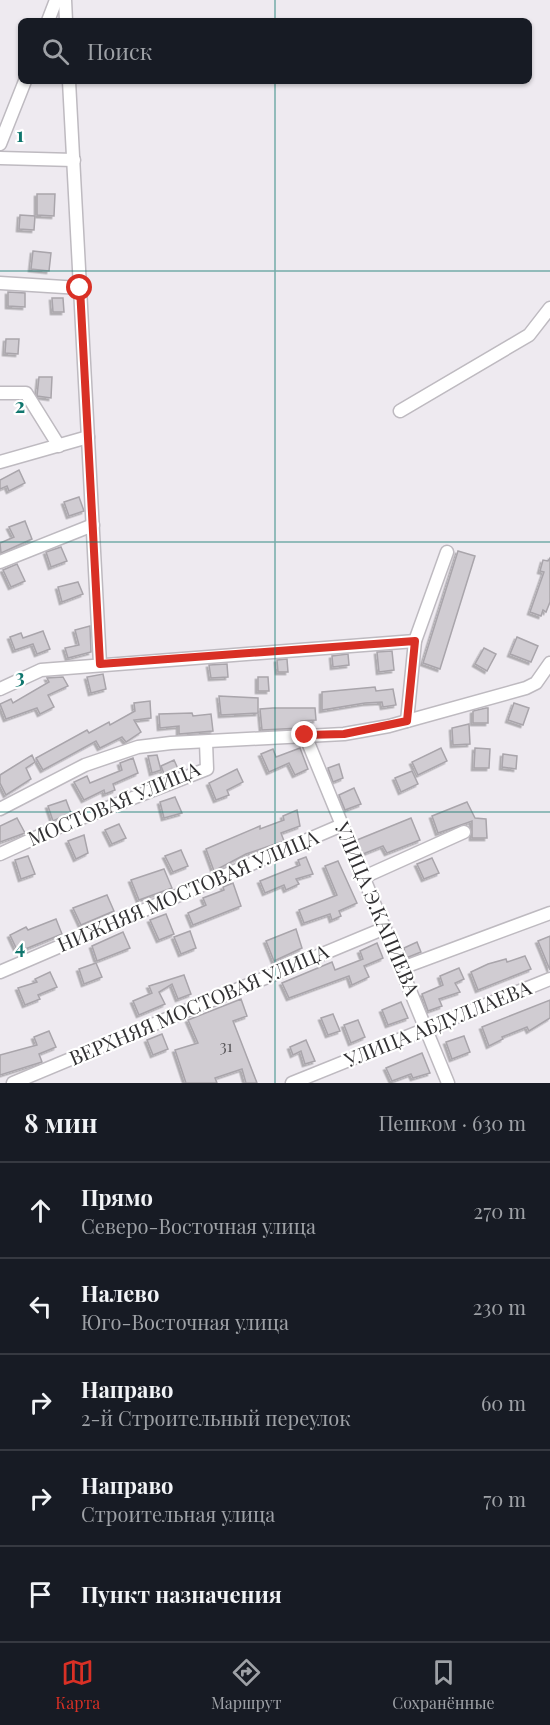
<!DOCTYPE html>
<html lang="ru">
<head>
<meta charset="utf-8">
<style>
	:root { --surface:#171b24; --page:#20242c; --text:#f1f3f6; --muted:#9ea1a6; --line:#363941; --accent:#d93025 }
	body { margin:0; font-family:"Playfair Display",serif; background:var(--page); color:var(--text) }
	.stop { position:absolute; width:18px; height:18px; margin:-14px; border:4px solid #d93025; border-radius:50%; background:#fff }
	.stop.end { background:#d93025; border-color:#fff; box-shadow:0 2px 6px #0008 }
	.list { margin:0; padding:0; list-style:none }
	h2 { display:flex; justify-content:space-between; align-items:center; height:78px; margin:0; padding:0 24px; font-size:26px }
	h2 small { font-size:20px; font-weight:400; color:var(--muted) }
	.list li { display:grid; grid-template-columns:39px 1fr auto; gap:18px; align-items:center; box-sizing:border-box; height:96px; padding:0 24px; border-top:2px solid var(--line) }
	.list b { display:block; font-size:22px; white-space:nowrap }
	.list p { margin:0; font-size:20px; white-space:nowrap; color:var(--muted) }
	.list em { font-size:20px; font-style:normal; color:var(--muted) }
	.icon { flex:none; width:33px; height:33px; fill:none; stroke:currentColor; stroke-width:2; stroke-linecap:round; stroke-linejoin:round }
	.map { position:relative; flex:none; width:550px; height:1083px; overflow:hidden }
	.search { position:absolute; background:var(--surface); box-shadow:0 2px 4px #0004; left:18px; right:18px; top:18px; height:66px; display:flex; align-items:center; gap:15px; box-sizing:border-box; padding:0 21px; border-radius:9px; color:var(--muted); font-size:22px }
	.sheet { height:558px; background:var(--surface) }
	nav { display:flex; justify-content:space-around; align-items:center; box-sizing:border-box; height:84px; border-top:2px solid var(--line); background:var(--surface); font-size:16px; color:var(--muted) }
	nav a { display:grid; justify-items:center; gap:3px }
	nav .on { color:var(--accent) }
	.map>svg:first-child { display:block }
	.building { fill:#d0ccd2; stroke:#a9a5ab; stroke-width:1.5; filter:url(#shadow) }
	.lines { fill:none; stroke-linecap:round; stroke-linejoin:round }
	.minor-casing { stroke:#bebac0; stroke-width:15 }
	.minor { stroke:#fff; stroke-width:12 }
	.route { stroke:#d93025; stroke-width:8 }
	.grid { fill:none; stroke:#0f766e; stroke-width:1.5; stroke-opacity:0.55 }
	.labels { text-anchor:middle; stroke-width:4.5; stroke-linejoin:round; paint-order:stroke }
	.number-label { font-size:16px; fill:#5a585b }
	.street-label { font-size:20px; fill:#323133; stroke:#fff }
	.grid-label { font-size:20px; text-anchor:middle; font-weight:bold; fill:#0f766e; stroke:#fff; stroke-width:4.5; stroke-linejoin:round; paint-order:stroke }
</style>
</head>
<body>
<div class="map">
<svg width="550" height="1083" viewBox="0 0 550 1083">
	<defs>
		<filter id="shadow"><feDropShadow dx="-2.5" dy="2.5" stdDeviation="0" flood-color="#0004"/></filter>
	</defs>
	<rect width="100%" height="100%" fill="#eeeaf0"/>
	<g class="building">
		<polygon points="37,194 55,194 54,216 37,215"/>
		<polygon points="20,215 35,216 34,230 19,229"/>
		<polygon points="33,251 51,253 49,271 31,269"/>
		<polygon points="8,292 25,293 25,307 8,306"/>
		<polygon points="52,298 63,298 64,312 53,312"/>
		<polygon points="6,339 19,339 18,354 5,353"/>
		<polygon points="39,377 52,377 51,398 37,396"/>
		<polygon points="19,470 25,483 9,491 7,486 0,489 0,480"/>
		<polygon points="79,497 84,511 69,516 64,502"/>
		<polygon points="25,521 32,539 1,553 0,543 14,537 9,527"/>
		<polygon points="61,547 67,561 51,567 46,552"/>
		<polygon points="458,551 475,556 440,669 423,663"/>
		<polygon points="550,558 550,602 546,612 543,610 541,616 530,612 544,572 540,571 543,560 548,561"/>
		<polygon points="17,564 25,581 11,587 3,570"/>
		<polygon points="78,582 83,594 62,602 58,587"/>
		<polygon points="90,626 91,652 68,658 65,648 79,645 75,630"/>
		<polygon points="43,631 50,649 37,654 33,644 15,650 10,637 21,633 23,638"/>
		<polygon points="517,637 538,646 531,662 510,654"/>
		<polygon points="484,648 496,654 487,671 475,664"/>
		<polygon points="392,651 394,670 379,672 377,652"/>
		<polygon points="348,654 349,665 333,667 332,656"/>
		<polygon points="287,659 288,672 278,672 277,660"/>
		<polygon points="227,664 228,677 211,678 209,665"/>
		<polygon points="103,674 106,689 91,693 87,677"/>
		<polygon points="63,677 68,686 48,695 54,707 40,714 37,708 6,719 0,704 11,699 13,703 49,682 47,678"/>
		<polygon points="258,677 268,677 269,691 258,691"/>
		<polygon points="375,687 376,691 393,689 396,705 383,707 382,702 365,703 322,710 322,692"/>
		<polygon points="219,696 258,698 258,713 221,715"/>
		<polygon points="150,701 151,718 134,720 141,732 126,742 122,737 100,748 96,741 43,770 36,758 87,730 89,733 109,722 110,725 135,711 134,703"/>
		<polygon points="514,703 529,708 523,725 508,720"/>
		<polygon points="273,708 315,708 316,720 301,721 301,728 262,730 260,709"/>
		<polygon points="486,708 488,708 488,723 473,723 473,711"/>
		<polygon points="192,713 193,716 211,714 213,731 179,734 179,726 160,728 159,714"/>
		<polygon points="469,724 470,744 453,745 452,728"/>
		<polygon points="300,748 308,769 295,775 289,763 269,772 261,754 273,749 276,757"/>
		<polygon points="441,748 447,761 418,775 412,762"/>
		<polygon points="475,748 490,749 489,768 474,768"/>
		<polygon points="503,754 517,756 516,769 502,767"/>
		<polygon points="32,755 35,762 26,768 31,779 6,795 0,783 0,775"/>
		<polygon points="157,755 161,770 152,773 148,756"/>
		<polygon points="133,758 138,773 113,784 115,790 105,794 104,790 84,800 74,782 87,776 90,783 122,770 120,763"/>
		<polygon points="174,760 179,771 165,776 161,766"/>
		<polygon points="339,764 343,778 333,782 328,768"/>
		<polygon points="237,769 243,782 227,790 229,795 216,800 209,783"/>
		<polygon points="412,771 418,784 401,792 395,778"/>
		<polygon points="354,788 361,804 345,810 339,795"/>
		<polygon points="175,797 182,813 164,818 160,802"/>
		<polygon points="66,800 71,813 53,821 48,806"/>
		<polygon points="467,802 475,818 486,819 487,838 472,838 472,821 438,833 432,816"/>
		<polygon points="297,810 300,826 281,833 284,841 246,854 214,871 206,849 260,826 260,829 284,820 283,816"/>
		<polygon points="17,818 25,833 0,842 0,826"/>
		<polygon points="411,818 420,840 387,853 383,846 363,854 357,840"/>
		<polygon points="119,824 126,838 112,844 105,830"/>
		<polygon points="84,835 88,853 76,859 68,841"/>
		<polygon points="181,850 188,866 173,872 165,856"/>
		<polygon points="28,856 35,874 21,879 15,860"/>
		<polygon points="306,857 313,874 296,879 299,884 286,890 284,885 265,893 260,881 300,865 298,860"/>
		<polygon points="432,858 439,873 424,879 417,864"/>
		<polygon points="338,861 357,903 339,911 341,916 332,920 330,914 304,923 299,910 337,895 325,866"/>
		<polygon points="164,869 172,888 139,900 131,880"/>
		<polygon points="233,883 241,906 193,925 188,913 206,905 203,898 224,890 223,887"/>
		<polygon points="107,895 114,911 81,925 73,908"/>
		<polygon points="166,914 174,934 159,940 150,920"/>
		<polygon points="56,919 62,934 18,952 10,935 26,927 28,930"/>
		<polygon points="296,929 302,948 274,961 266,941"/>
		<polygon points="190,931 196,948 181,954 174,937"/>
		<polygon points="123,932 130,948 97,961 92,946"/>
		<polygon points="550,936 550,970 538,941"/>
		<polygon points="417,942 421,952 406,958 404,948"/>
		<polygon points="377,943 383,958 364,966 369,977 352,985 349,976 289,998 282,983 332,962 335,970 363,959 360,951"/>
		<polygon points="525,956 531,969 478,990 471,972 488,964 506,959 507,962"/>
		<polygon points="96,963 102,977 84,984 79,969"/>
		<polygon points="459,968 464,979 455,983 460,992 439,999 442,1006 428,1011 422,994 443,985 440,976"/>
		<polygon points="50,972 57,987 38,995 40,999 25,1005 18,988 37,982 35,979"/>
		<polygon points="184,975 191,994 178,999 172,984 159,992 165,1004 139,1015 133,1001 152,993 149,986"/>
		<polygon points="241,999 247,1016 233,1021 257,1083 246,1083 242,1069 215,1078 217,1083 186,1083 175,1050 198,1043 188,1020"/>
		<polygon points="550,1000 550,1018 529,1031 527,1027 502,1037 503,1039 489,1046 482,1027"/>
		<polygon points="401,1002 408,1018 388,1025 382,1010"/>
		<polygon points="333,1014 340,1031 328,1035 321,1018"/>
		<polygon points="358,1020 365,1037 351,1043 344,1025"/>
		<polygon points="49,1031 56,1047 39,1054 42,1062 0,1075 0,1055 37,1045 34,1037"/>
		<polygon points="162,1034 168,1049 153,1055 147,1040"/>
		<polygon points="464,1036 470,1052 452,1059 446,1042"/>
		<polygon points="306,1040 315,1061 305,1064 301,1051 293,1055 290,1047"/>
		<polygon points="422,1053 430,1073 413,1078 411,1074 392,1081 386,1068"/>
	</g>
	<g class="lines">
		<g class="minor-casing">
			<g id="minor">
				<polyline points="65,0 66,21"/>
				<polyline points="48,21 56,0"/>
				<polyline points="69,81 100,664"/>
				<polyline points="0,144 25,81"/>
				<polyline points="0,158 74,160"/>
				<polyline points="0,283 80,288"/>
				<polyline points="0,393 26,393 59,446"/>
				<polyline points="400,411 529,335 550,308"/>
				<polyline points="0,462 88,437"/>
				<polyline points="0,562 93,525"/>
				<polyline points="0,689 41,670 415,641"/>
				<polyline points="407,721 415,641 447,552"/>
				<polyline points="305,735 448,1083"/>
				<polyline points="0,809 85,765 138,747 171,743 344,734 389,726 526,688 536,683 550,663"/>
				<polyline points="0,854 61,826 207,769 206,742"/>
				<polyline points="364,877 464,832"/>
				<polyline points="402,968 550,913"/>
				<polyline points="0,972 342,825"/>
				<polyline points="13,1083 385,928"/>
				<polyline points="292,1083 550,979"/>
			</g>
		</g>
		<use href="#minor" class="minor"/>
	</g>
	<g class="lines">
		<polyline class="route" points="80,288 100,664 415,641 407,721 344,734 305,735"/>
	</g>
	<path class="grid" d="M 275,0 L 275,21M 275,81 L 275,1083M 0,271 L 550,271M 0,542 L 550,542M 0,812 L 550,812"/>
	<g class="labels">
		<g class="number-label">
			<text x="226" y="1052">31</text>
		</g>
		<g class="street-label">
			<text transform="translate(114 804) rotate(-23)" y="7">МОСТОВАЯ УЛИЦА</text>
			<text transform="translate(188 891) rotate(-23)" y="7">НИЖНЯЯ МОСТОВАЯ УЛИЦА</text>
			<text transform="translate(377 909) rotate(67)" y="7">УЛИЦА Э.КАПИЕВА</text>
			<text transform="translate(199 1005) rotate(-23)" y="7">ВЕРХНЯЯ МОСТОВАЯ УЛИЦА</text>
			<text transform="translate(438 1024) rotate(-22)" y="7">УЛИЦА АБДУЛЛАЕВА</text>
		</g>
	</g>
	<g class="grid-label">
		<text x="20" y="142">1</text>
		<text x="20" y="413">2</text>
		<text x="20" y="684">3</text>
		<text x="20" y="954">4</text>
	</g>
</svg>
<div class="stop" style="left:80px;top:288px"></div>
<div class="stop end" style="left:305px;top:735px"></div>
<div class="search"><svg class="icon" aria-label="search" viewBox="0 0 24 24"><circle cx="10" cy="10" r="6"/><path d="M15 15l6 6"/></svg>Поиск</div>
</div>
<section class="sheet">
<h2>8 мин<small>Пешком · 630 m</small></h2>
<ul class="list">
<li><svg class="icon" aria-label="ahead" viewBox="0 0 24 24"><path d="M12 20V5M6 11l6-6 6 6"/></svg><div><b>Прямо</b><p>Северо-Восточная улица</p></div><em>270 m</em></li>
<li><svg class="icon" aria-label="left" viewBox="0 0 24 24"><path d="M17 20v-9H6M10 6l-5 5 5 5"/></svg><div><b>Налево</b><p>Юго-Восточная улица</p></div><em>230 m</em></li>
<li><svg class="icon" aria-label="right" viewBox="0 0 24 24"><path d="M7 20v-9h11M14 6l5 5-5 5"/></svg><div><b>Направо</b><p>2-й Строительный переулок</p></div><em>60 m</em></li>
<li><svg class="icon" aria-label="right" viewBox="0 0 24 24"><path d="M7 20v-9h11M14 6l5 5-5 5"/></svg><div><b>Направо</b><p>Строительная улица</p></div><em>70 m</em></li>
<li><svg class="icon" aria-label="arrive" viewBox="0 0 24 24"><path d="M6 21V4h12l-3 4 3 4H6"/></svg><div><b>Пункт назначения</b></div></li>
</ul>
</section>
<nav>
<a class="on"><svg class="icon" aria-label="map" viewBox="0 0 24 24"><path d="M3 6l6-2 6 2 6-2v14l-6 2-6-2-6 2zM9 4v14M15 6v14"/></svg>Карта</a>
<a><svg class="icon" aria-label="directions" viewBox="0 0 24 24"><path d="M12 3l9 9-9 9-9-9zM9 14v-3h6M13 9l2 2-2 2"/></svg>Маршрут</a>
<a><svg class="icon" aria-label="saved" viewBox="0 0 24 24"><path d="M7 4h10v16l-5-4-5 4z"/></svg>Сохранённые</a>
</nav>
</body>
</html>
